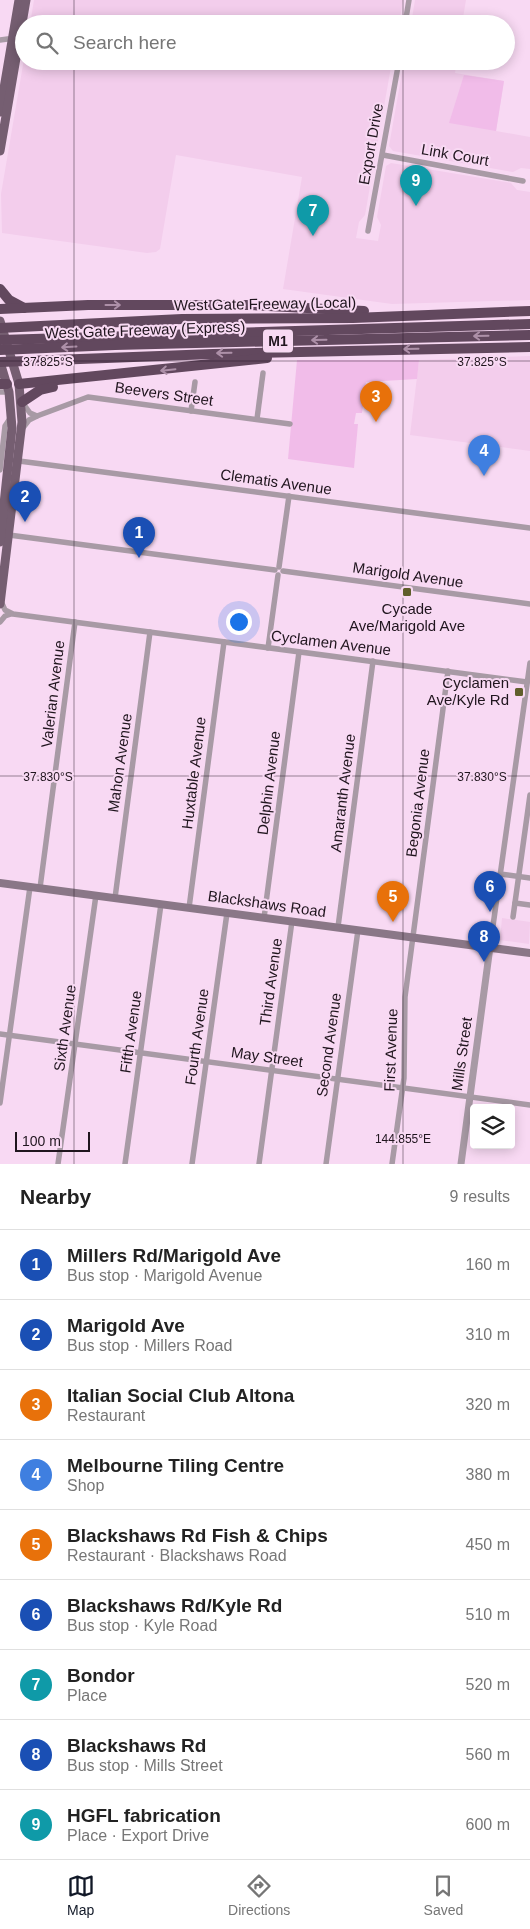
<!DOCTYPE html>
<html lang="en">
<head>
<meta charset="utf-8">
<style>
	:root { --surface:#fff; --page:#f6f6f6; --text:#222; --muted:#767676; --line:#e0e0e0; --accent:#111827 }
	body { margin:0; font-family:Arial,sans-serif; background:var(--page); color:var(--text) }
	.controls { position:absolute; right:15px; bottom:15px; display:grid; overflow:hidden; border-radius:5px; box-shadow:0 2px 12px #0003 }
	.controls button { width:45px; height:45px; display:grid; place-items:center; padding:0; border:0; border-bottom:1px solid var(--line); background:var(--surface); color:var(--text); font:25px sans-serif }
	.scale { position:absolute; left:15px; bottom:12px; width:75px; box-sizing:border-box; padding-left:5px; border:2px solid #20151e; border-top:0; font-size:14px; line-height:18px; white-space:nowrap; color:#20151e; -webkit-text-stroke:4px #f8d9f3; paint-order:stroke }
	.you { position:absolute; left:238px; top:621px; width:18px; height:18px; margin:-12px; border:4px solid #fff; border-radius:50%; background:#1a73e8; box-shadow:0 0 0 8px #1a73e833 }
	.badge { display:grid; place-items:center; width:32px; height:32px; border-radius:50%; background:var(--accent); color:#fff; font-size:16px; font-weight:700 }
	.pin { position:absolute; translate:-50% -41px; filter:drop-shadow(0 1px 2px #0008) }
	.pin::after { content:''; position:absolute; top:26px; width:18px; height:15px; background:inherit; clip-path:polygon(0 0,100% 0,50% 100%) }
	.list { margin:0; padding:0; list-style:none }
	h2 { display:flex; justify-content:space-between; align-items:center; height:65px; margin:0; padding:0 20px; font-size:21px }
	h2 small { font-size:16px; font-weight:400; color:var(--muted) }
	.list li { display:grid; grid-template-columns:32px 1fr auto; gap:15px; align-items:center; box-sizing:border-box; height:70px; padding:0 20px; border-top:1px solid var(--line) }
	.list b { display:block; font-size:19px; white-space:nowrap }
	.list p { margin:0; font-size:16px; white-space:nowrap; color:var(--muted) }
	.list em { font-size:16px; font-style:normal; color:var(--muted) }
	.icon { flex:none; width:28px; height:28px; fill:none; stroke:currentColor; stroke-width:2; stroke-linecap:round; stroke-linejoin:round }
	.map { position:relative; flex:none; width:530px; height:1164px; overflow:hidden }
	.search { position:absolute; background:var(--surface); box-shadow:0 2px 12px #0003; left:15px; right:15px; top:15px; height:55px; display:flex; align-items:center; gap:12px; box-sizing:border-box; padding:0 18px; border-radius:28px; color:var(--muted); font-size:19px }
	.sheet { height:695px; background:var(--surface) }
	nav { display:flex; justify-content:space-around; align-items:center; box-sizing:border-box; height:70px; border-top:1px solid var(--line); background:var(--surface); font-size:14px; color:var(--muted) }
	nav a { display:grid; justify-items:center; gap:2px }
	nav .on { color:var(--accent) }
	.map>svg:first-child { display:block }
	.built { fill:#f3cdec }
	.green { fill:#f1bce9 }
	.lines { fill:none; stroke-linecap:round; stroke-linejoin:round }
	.minor { stroke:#a89aa5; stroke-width:5.5 }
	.tertiary { stroke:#a89aa5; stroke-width:7 }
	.secondary { stroke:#8a7787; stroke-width:8 }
	.primary { stroke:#755e71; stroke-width:9 }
	.motorway { stroke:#62485e; stroke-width:10 }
	.oneway { stroke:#ad90a8 }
	.ticks { fill:none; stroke:#20151e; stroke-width:1; stroke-opacity:0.45 }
	.poi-dot { fill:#605e2b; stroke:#f8d9f3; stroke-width:2 }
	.labels { text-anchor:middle; stroke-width:4; stroke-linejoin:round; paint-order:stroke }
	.shield { fill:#f8d9f3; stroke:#61505e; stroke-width:1 }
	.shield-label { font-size:14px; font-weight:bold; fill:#20151e }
	.street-label { font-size:15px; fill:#20151e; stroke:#f8d9f3 }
	.poi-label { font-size:15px; fill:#20151e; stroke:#f8d9f3 }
	.ticks-label { font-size:12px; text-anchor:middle; fill:#20151e; stroke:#f8d9f3; stroke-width:4; stroke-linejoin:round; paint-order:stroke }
</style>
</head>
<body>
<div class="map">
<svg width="530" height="1164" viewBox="0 0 530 1164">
	<rect width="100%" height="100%" fill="#f8d9f3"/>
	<g class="built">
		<polygon points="34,0 403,0 399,24 30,24"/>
		<polygon points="415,0 466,0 462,24 411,24"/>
		<polygon points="24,59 24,61 392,61 365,215 359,222 356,238 378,241 381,225 377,217 386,166 391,163 511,183 517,190 530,192 530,300 392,304 283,289 302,177 176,155 160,249 156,252 147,253 2,233 1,194"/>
		<polygon points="404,61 457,61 455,73 504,81 496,131 530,137 530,169 521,168 513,172 393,151 389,146"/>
		<polygon points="530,356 530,451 410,435 419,360"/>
		<polygon points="502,918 530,922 529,944 500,940"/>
	</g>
	<g class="green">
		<polygon points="464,75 504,81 496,131 449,123"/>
		<polygon points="297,360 419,360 417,379 366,382 362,413 356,413 354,424 358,424 354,468 288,459"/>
	</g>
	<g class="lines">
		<g class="minor">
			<polyline points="405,24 409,0"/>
			<polyline points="0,40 15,38"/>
			<polyline points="383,155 523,181"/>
			<polyline points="368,231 399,61"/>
			<polyline points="0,392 9,392"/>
			<polyline points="22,402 30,413 37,416"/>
			<polyline points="191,411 195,382"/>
			<polyline points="257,419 263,373"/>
			<polyline points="22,429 29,420 37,416 88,397 290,424"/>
			<polyline points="19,461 530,528"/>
			<polyline points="0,470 5,426 11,417"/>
			<polyline points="9,535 275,570"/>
			<polyline points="279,567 289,496"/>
			<polyline points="283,571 530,604"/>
			<polyline points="1,601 5,610 13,614 527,682"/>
			<polyline points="0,622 5,616 11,614"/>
			<polyline points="268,648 278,575"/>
			<polyline points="500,874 530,878"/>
			<polyline points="40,888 75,622"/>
			<polyline points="115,898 150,632"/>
			<polyline points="515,903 530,905"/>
			<polyline points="189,908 224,642"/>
			<polyline points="513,917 530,795"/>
			<polyline points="264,918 299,652"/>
			<polyline points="338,927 373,661"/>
			<polyline points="490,947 530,663"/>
			<polyline points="0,1034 530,1105"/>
			<polyline points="0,1103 30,887"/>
			<polyline points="58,1164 96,895"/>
			<polyline points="125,1164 161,904"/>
			<polyline points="192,1164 227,913"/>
			<polyline points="259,1164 292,921"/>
			<polyline points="326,1164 358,930"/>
			<polyline points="392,1164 404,1078 405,997 448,671"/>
		</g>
		<polyline class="tertiary" points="461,1164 490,947"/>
		<polyline class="secondary" points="0,883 530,953"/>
		<g class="primary">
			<polyline points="0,112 19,0"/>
			<polyline points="0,151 26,0"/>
			<polyline points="0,321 19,384 22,422 0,604"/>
			<polyline points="0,362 9,392 12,428 0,542"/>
		</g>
		<g class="motorway">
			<polyline points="0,289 9,300 24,308"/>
			<polyline points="0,309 88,305 250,305 364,311"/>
			<polyline points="0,328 182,319 353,318 530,311"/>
			<polyline points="0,340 530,324"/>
			<polyline points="0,350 115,345 530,335"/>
			<polyline points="0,362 213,354 530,347"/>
			<polyline points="0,384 7,384"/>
			<polyline points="19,384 267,358"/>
			<polyline points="22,402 40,390 53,387"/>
		</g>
	</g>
	<defs><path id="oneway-shaft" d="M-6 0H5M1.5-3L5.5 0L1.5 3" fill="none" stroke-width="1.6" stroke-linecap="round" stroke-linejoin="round" transform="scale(1.25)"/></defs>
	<g class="oneway">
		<use href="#oneway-shaft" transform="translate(113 305)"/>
		<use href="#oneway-shaft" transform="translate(481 336) rotate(179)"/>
		<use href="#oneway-shaft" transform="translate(319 340) rotate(179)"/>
		<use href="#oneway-shaft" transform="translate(69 347) rotate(177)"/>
		<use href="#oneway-shaft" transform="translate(411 349) rotate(179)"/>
		<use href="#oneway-shaft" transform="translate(224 353) rotate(179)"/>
		<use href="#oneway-shaft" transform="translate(168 370) rotate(174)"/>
	</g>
	<path class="ticks" d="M 74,0 L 74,24M 403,0 L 403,24M 74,61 L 74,1164M 403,61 L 403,1164M 0,361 L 530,361M 0,776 L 530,776"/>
	<g class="poi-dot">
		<rect x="402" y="587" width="10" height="10" rx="2.5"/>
		<rect x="514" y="687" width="10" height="10" rx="2.5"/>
	</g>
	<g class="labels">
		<rect class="shield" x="263" y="329.5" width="30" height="23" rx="4"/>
		<g class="shield-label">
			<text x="278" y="346">M1</text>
		</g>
		<g class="street-label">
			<text transform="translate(371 144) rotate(-80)" y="5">Export Drive</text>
			<text transform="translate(455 155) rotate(10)" y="5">Link Court</text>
			<text transform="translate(265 304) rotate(-1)" y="5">West Gate Freeway (Local)</text>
			<text transform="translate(145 330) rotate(-2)" y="5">West Gate Freeway (Express)</text>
			<text transform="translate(164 394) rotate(8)" y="5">Beevers Street</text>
			<text transform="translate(276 482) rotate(8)" y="5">Clematis Avenue</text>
			<text transform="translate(408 575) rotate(8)" y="5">Marigold Avenue</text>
			<text transform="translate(331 643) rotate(7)" y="5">Cyclamen Avenue</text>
			<text transform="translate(53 694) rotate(-83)" y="5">Valerian Avenue</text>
			<text transform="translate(120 763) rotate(-82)" y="5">Mahon Avenue</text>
			<text transform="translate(194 773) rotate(-83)" y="5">Huxtable Avenue</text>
			<text transform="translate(269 783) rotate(-83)" y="5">Delphin Avenue</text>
			<text transform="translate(343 793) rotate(-83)" y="5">Amaranth Avenue</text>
			<text transform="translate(418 803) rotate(-83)" y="5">Begonia Avenue</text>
			<text transform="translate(267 904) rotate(8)" y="5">Blackshaws Road</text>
			<text transform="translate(271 982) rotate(-82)" y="5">Third Avenue</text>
			<text transform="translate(65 1028) rotate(-82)" y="5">Sixth Avenue</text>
			<text transform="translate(131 1032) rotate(-82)" y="5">Fifth Avenue</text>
			<text transform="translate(197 1037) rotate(-82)" y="5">Fourth Avenue</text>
			<text transform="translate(329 1045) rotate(-82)" y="5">Second Avenue</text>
			<text transform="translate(391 1050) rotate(-88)" y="5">First Avenue</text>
			<text transform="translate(462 1054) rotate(-82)" y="5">Mills Street</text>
			<text transform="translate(267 1057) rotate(8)" y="5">May Street</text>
		</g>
		<g class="poi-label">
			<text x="407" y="614">Cycade<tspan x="407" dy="17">Ave/Marigold Ave</tspan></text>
			<text x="509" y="688" text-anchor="end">Cyclamen<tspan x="509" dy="17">Ave/Kyle Rd</tspan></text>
		</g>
	</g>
	<g class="ticks-label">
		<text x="48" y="366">37.825°S</text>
		<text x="482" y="366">37.825°S</text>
		<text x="48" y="781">37.830°S</text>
		<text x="482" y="781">37.830°S</text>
		<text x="403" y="1143">144.855°E</text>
	</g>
</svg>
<div class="controls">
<button><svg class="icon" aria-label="layers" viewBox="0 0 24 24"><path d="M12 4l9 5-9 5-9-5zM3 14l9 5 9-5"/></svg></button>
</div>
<div class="scale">100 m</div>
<div class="you"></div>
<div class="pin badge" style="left:139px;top:558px;background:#1a4fb4">1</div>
<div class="pin badge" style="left:25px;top:522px;background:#1a4fb4">2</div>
<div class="pin badge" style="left:376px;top:422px;background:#e8710a">3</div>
<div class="pin badge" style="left:484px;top:476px;background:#3f7fe0">4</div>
<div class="pin badge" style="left:393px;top:922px;background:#e8710a">5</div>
<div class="pin badge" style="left:490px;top:912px;background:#1a4fb4">6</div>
<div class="pin badge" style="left:313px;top:236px;background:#0f9aa8">7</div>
<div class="pin badge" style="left:484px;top:962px;background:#1a4fb4">8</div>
<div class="pin badge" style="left:416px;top:206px;background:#0f9aa8">9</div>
<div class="search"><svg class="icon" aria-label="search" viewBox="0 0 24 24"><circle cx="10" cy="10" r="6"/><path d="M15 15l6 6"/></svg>Search here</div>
</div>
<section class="sheet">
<h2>Nearby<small>9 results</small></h2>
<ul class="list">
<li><span class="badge" style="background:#1a4fb4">1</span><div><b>Millers Rd/Marigold Ave</b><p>Bus stop · Marigold Avenue</p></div><em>160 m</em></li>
<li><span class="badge" style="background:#1a4fb4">2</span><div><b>Marigold Ave</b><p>Bus stop · Millers Road</p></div><em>310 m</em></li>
<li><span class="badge" style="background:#e8710a">3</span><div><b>Italian Social Club Altona</b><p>Restaurant</p></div><em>320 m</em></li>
<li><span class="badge" style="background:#3f7fe0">4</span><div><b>Melbourne Tiling Centre</b><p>Shop</p></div><em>380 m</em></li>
<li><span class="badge" style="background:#e8710a">5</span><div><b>Blackshaws Rd Fish &amp; Chips</b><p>Restaurant · Blackshaws Road</p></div><em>450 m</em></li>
<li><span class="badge" style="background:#1a4fb4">6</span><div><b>Blackshaws Rd/Kyle Rd</b><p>Bus stop · Kyle Road</p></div><em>510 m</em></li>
<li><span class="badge" style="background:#0f9aa8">7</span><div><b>Bondor</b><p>Place</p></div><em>520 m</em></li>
<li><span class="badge" style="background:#1a4fb4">8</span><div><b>Blackshaws Rd</b><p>Bus stop · Mills Street</p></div><em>560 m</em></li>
<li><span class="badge" style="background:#0f9aa8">9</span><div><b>HGFL fabrication</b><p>Place · Export Drive</p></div><em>600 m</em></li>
</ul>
</section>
<nav>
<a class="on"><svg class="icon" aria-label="map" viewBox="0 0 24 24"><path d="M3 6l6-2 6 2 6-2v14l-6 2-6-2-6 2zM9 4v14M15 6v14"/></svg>Map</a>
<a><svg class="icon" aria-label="directions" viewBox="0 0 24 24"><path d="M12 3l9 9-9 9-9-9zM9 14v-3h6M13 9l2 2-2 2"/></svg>Directions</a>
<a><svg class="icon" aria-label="saved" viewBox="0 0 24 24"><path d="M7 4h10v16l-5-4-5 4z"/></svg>Saved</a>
</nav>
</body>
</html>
